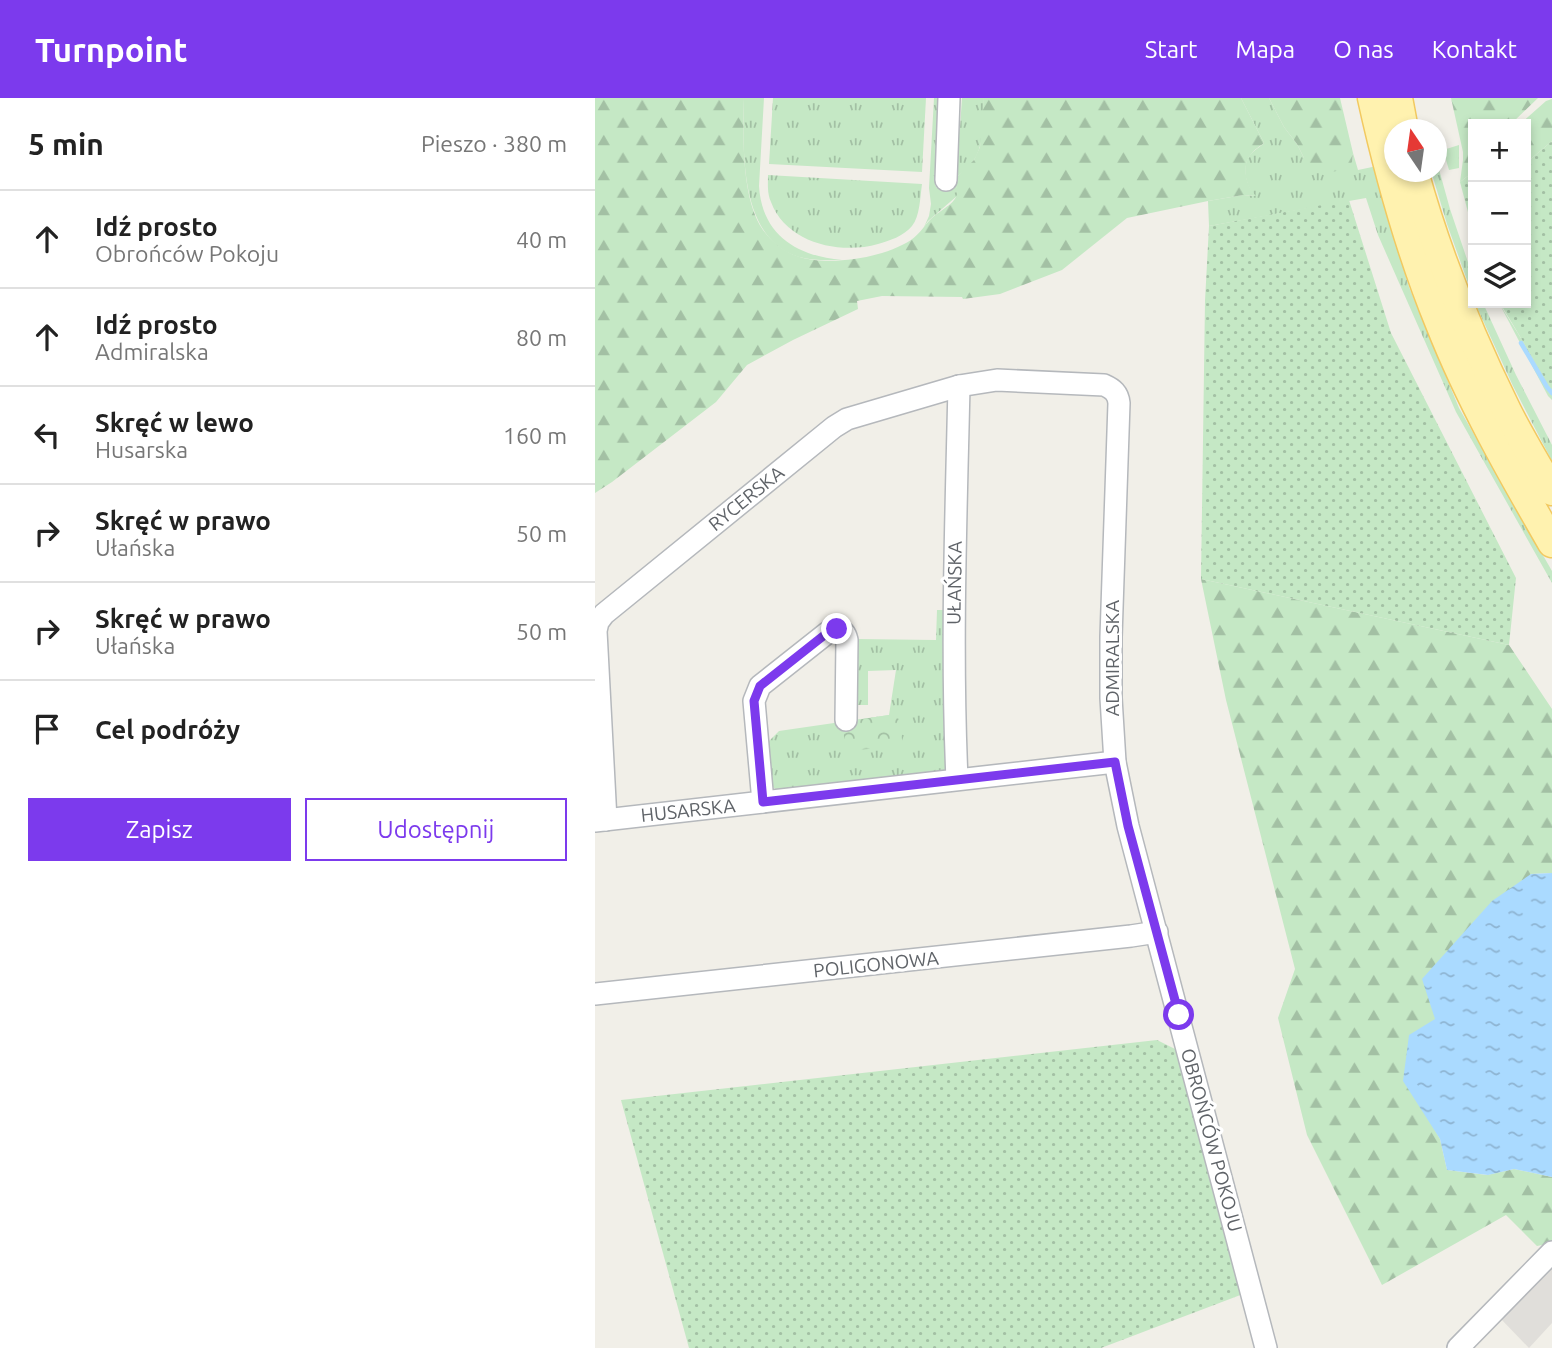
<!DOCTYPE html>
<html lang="pl">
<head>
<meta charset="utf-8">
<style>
	:root { --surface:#fff; --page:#f2f2f2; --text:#222; --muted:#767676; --line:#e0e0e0; --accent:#7c3aed }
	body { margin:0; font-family:Ubuntu,sans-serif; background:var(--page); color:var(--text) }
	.controls { position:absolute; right:21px; top:21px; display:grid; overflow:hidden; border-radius:0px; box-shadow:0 4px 10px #0003 }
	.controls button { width:63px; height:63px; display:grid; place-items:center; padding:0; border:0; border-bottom:2px solid var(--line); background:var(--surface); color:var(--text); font:35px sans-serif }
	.compass { position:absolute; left:789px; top:21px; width:63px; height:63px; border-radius:50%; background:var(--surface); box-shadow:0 4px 10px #0003; rotate:347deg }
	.stop { position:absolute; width:21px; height:21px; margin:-16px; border:5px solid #7c3aed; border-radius:50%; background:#fff }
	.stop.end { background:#7c3aed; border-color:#fff; box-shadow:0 2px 7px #0008 }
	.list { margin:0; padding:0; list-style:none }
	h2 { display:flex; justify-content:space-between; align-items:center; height:91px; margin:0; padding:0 28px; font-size:30px }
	h2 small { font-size:23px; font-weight:400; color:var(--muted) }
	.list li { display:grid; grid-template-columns:46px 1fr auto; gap:21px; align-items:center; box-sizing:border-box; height:98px; padding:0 28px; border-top:2px solid var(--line) }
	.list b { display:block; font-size:26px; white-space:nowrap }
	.list p { margin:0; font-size:23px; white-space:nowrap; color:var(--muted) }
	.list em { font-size:23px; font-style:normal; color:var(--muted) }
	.actions { display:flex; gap:14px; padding:21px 28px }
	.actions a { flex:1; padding:16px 0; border:2px solid var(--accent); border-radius:0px; text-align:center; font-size:24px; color:var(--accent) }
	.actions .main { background:var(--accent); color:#fff }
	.icon { flex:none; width:38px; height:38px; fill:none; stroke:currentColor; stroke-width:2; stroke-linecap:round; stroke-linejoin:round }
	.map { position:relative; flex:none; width:957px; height:1250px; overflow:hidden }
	header { display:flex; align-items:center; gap:42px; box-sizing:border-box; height:98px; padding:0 35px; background:var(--accent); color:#fff }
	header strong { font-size:33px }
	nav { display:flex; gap:38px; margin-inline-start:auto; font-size:24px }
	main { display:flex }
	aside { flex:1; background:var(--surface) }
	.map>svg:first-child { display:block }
	.industrial { fill:#e0deda }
	.grass { fill:url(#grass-tufts) }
	.forest { fill:url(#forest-firs) }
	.park { fill:url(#park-crowns) }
	.garden { fill:url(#garden-dots) }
	.water { fill:url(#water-ripples) }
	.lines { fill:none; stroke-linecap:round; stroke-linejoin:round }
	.stream { stroke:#aadaff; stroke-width:4.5 }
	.minor-casing { stroke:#b5b8bc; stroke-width:24 }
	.major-casing { stroke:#f2c960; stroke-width:31 }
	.minor { stroke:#fff; stroke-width:21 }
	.major { stroke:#fff2af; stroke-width:28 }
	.route { stroke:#7c3aed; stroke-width:9 }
	.labels { text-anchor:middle; stroke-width:6; stroke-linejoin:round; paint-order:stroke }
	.street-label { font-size:19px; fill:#5f6368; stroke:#fff }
</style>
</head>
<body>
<header>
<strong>Turnpoint</strong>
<nav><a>Start</a><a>Mapa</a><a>O nas</a><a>Kontakt</a></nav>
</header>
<main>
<aside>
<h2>5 min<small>Pieszo · 380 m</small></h2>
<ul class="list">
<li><svg class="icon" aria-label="ahead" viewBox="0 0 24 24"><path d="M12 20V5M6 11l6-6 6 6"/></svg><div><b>Idź prosto</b><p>Obrońców Pokoju</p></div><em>40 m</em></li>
<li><svg class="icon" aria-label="ahead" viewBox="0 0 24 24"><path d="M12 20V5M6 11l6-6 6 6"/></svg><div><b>Idź prosto</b><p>Admiralska</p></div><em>80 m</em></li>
<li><svg class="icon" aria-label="left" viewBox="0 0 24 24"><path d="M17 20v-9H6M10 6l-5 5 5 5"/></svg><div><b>Skręć w lewo</b><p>Husarska</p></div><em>160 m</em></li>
<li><svg class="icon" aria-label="right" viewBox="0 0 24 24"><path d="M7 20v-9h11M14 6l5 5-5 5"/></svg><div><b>Skręć w prawo</b><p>Ułańska</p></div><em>50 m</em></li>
<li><svg class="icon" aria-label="right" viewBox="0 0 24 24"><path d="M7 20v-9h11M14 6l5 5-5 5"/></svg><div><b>Skręć w prawo</b><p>Ułańska</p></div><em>50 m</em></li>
<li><svg class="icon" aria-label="arrive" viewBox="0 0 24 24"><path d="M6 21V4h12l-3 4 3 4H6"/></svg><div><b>Cel podróży</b></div></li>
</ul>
<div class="actions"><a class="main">Zapisz</a><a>Udostępnij</a></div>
</aside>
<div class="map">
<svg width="957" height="1250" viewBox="0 0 957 1250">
	<defs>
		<pattern id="grass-tufts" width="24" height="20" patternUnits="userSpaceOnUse" patternTransform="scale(1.75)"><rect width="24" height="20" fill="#c5e8c5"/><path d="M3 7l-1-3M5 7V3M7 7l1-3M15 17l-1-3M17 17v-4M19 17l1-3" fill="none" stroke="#a3c0a4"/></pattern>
		<pattern id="forest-firs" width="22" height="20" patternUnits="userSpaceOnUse" patternTransform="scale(1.75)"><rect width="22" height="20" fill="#c5e8c5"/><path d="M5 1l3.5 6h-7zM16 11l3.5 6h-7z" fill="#a3c0a4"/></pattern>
		<pattern id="park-crowns" width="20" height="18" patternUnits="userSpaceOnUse" patternTransform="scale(1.75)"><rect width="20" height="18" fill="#c5e8c5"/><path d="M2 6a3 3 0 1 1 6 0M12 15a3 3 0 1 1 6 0" fill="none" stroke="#a3c0a4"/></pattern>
		<pattern id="garden-dots" width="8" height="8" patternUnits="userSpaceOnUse" patternTransform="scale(1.75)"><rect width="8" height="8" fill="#c5e8c5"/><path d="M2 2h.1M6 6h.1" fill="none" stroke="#a3c0a4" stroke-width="1.8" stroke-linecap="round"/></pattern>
		<pattern id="water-ripples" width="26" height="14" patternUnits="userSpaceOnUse" patternTransform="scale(1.75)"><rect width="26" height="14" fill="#aadaff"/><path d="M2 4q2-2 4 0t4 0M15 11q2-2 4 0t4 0" fill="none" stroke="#8eb4d2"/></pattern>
	</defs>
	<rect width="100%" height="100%" fill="#f1efe8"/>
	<polygon class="industrial" points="957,1168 957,1225 934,1250 905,1220"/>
	<g class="grass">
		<path d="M 149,0 L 169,0 L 164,88 C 167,137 202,158 247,162 C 233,162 218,163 204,159 C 143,141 148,49 149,0 Z"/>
		<polygon points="178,0 331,0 327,74 174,66"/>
		<path d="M 339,0 L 345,0 L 340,87 L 342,90 L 346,89 L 365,30 L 367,0 L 389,0 C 388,19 390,45 379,62 C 374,70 365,76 358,82 L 363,92 L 362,98 L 333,123 L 329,129 L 334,118 L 336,106 L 334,90 Z"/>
		<path d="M 646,0 L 674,0 L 689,29 L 702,46 L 709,60 L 757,64 L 758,55 L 763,72 L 782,68 L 794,120 L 814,189 L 864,310 L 957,473 L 957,485 L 861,314 L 783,137 L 771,100 L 614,128 L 613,103 L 648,97 L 660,98 C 651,88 646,69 655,57 C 658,53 665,49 669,45 Z"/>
		<polygon points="864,47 864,70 854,72 848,52"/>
		<polygon points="842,64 855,111 878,179 878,199 852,126 837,76 836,74 842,74"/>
		<path d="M 173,77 L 327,86 C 325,100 325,118 317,128 C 309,138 294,143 283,146 C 245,157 191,145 176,104 C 172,95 173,86 173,77 Z"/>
		<polygon points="880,205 888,205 921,277 957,347 957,363 918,288"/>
		<polygon points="904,205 957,290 957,302 953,298"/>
		<polygon points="342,512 352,512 354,664 350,671 345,675 187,694 179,690 176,686 172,652 174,643 184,633 294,617 301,572 273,573 273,607 263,607 262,541 341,542"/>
	</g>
	<g class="forest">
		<path d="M 0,0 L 149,0 C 148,36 146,101 168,132 C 176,143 189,154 202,158 C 232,169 289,160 316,142 C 325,136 330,126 338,119 C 351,108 371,101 358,83 L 379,62 L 385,49 L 389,0 L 646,0 L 669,45 C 665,48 659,52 656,56 C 646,68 651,88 661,98 L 648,97 L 613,103 L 532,120 L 467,172 L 405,196 L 368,201 L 367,199 L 287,198 L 262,203 L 263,211 L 198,242 L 152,267 L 121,304 L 17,384 L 0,395 Z"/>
		<polygon points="674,0 745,0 758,55 757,64 752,70 734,75 723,71 709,60 702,46 689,29"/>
		<polygon points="856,0 943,0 916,26 878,26 878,74 865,84 868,62 868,54"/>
		<polygon points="957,1 957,43 931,65 931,26 925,26 951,3"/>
		<polygon points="606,481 914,547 957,611 957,775 936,776 840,921 832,1018 845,1041 852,1072 892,1077 919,1071 957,1079 957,1145 942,1148 911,1117 787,1187 712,1037 683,920 700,871 631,602"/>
	</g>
	<polygon class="park" points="294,617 304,621 308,648 250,653 248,624"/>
	<g class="garden">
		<polygon points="957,43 957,292 905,205 931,205 931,65"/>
		<polygon points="878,74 878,133 865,84"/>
		<polygon points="754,102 796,235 921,480 914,547 606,481 610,203 614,128"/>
		<polygon points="562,942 582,952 648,1196 506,1250 94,1250 26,1002"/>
	</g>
	<polygon class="water" points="957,775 957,1079 919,1071 893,1077 852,1072 845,1041 808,983 814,937 840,921 827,881 897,803 936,776"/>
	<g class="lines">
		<polyline class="stream" points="926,245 952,289 957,295"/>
		<g class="minor-casing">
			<g id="minor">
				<polyline points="351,82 354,0"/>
				<path d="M 362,681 C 356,550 361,420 364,288"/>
				<path d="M 168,704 L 159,603 L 165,588 L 232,535 C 241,531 249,529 252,542 L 251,622"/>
				<path d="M 11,722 L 1,533 L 3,524 L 9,516 L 239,329 L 252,321 L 364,288 L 402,282 L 509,287 C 518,291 523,295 524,305 L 516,539 L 516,600 L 520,664 L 533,728 L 671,1250"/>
				<polyline points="0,723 520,664"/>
				<polyline points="0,896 536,838 562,834"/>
				<polyline points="863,1250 957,1154"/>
			</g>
		</g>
		<g class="major-casing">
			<g id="major">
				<path d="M 777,0 C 794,77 815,153 845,226 C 875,302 916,374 957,445"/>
				<polyline points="803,0 809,32"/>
				<path d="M 819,74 C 842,157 874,236 912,313 C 926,341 942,367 957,393"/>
			</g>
		</g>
		<use href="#minor" class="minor"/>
		<use href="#major" class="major"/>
	</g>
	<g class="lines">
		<polyline class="route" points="242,531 232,535 165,588 159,603 168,704 520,664 533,728 584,917"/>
	</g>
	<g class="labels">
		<g class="street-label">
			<text transform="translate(151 400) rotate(-39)" y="7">RYCERSKA</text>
			<text transform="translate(359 485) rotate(-89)" y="7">UŁAŃSKA</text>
			<text transform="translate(517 560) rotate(-90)" y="7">ADMIRALSKA</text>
			<text transform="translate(93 712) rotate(-6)" y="7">HUSARSKA</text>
			<text transform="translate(281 866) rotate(-6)" y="7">POLIGONOWA</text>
			<text transform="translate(617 1042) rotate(75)" y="7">OBROŃCÓW POKOJU</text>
		</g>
	</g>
</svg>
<div class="controls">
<button>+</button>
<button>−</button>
<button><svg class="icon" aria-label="layers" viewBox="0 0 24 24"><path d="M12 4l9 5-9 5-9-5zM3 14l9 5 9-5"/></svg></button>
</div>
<svg class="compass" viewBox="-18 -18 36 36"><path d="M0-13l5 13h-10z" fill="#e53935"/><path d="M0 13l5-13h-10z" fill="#767676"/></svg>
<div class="stop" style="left:584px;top:917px"></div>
<div class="stop end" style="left:242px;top:531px"></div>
</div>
</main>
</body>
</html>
